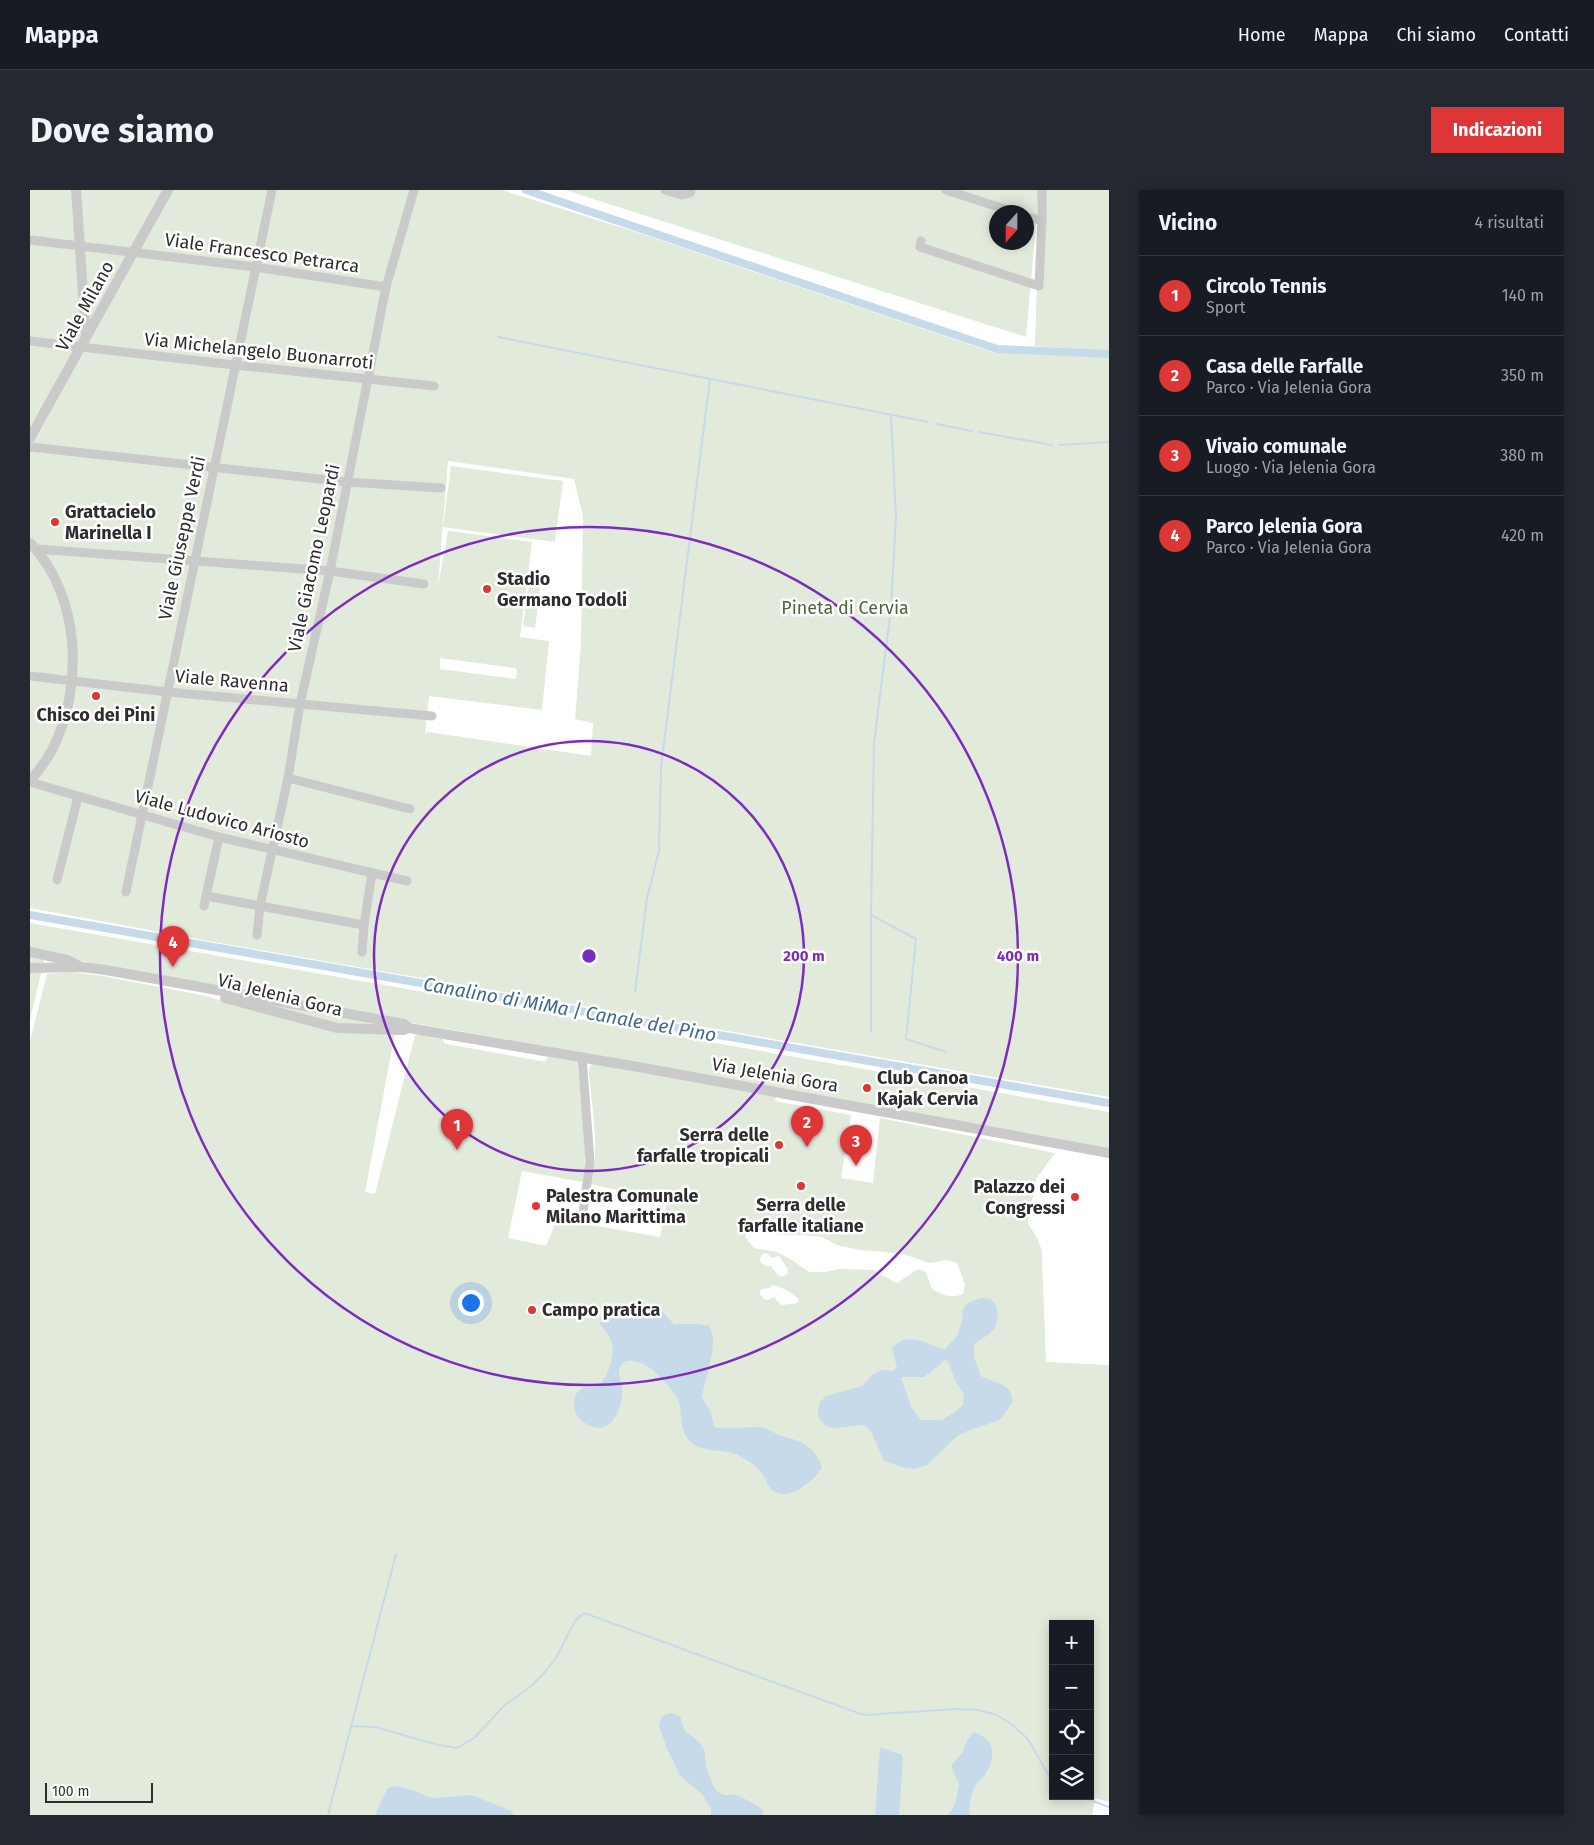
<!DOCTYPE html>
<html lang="it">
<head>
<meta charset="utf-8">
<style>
	:root { --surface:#171b24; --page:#242831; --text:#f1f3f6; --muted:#9ea1a6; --line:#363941; --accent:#de3536 }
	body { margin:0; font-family:"Fira Sans",sans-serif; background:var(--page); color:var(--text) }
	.controls { position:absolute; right:15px; bottom:15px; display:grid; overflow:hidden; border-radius:0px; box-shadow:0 2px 12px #0003 }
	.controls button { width:45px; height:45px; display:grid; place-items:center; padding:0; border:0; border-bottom:1px solid var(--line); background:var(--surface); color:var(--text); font:25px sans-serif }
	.compass { position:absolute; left:959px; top:15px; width:45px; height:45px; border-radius:50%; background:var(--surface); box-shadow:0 2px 12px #0003; rotate:201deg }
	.scale { position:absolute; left:15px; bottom:12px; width:108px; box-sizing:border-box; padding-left:5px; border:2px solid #2d2d2d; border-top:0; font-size:14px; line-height:18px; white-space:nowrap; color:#2d2d2d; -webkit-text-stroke:4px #fff; paint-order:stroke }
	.you { position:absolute; left:440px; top:1112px; width:18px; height:18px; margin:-12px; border:4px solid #fff; border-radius:50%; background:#1a73e8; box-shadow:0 0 0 8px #1a73e833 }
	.badge { display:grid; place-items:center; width:32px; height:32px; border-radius:50%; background:var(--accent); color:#fff; font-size:16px; font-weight:700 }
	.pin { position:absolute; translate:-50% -41px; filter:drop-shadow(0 1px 2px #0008) }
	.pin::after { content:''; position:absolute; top:26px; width:18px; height:15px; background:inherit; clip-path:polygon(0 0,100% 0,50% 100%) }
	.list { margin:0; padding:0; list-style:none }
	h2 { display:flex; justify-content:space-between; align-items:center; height:65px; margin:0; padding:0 20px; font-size:21px }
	h2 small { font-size:16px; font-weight:400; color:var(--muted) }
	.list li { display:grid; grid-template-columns:32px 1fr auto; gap:15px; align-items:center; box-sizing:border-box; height:80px; padding:0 20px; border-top:1px solid var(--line) }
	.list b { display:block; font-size:19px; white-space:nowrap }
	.list p { margin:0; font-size:16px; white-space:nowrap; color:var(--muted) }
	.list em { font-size:16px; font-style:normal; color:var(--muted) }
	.icon { flex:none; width:28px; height:28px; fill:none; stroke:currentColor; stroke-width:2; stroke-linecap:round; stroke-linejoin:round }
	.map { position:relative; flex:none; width:1079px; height:1625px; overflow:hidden; border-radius:0px }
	header { display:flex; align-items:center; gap:30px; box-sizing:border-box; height:70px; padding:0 25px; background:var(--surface); border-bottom:1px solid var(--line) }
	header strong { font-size:24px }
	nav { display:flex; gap:28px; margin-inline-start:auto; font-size:18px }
	.intro { display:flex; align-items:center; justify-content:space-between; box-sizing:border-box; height:120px; padding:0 30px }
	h1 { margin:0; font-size:35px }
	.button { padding:12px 22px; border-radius:0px; background:var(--accent); color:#fff; font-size:18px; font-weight:700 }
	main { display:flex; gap:30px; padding:0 30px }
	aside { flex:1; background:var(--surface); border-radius:0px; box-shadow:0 2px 12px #0003 }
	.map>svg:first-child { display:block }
	.green { fill:#e2eadb; fill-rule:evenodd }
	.water { fill:#c7daea; fill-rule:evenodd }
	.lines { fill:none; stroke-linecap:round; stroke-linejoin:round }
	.stream { stroke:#c7daea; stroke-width:2 }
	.canal { stroke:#c7daea; stroke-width:8 }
	.minor { stroke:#cacaca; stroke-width:9 }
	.tertiary { stroke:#cacaca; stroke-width:10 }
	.ring { fill:none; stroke:#7b2cbf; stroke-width:2.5 }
	.poi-dot { fill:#de3536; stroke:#fff; stroke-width:2 }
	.labels { text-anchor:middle; stroke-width:5; stroke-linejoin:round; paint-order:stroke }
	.street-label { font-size:18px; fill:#2d2d2d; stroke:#fff }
	.poi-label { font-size:18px; font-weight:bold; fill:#2d2d2d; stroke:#fff; text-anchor:start }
	.park-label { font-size:18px; fill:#4d673c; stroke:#fff }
	.water-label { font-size:19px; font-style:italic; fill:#3e698c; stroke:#fff }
	.centre { fill:#7b2cbf; stroke:#fff; stroke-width:2.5 }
	.ring-label { font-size:15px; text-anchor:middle; font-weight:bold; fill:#7b2cbf; stroke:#fff; stroke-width:5; stroke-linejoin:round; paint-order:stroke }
</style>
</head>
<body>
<header>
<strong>Mappa</strong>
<nav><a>Home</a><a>Mappa</a><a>Chi siamo</a><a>Contatti</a></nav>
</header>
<div class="intro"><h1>Dove siamo</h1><a class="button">Indicazioni</a></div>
<main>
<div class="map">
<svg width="1079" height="1625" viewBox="0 0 1079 1625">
	<rect width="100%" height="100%" fill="#fff"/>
	<g class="green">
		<path d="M 0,0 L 472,0 L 609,43 L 965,163 L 1079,166 L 1079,907 L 184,752 L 0,718 ZM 418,271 L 544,289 L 553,326 L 551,455 L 545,529 L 563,533 L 561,566 L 398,542 L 395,544 L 399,506 L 512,520 L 519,451 L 490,447 L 502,352 L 418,341 L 408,396 ZM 410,468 L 486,478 L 487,481 L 486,489 L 410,479 Z"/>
		<path d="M 535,0 L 1009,0 L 996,147 ZM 966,22 L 996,22 L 996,52 L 966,52 Z"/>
		<polygon points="1010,0 1079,0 1079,161 1005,156"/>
		<polygon points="421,276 533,291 525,352 413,337"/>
		<polygon points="499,392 511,393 505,438 493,436"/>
		<polygon points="0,733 1079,922 1079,958 250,809 40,769 31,773 14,770 0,830"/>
		<path d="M 41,782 L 73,786 L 171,805 L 308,842 L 365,843 L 335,1002 L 345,1004 L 385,845 L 391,844 L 413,849 L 414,853 L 422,855 L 515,872 L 518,867 L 547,872 L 548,874 C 550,912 559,952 553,990 L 552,992 L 492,981 L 478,1048 L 516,1056 L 527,1029 L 630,1047 L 637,1011 L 560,994 L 565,970 L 565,943 L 559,882 L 560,876 L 563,874 L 746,907 L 745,911 L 821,925 L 811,988 L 843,993 L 850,928 L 1025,963 L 1006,989 L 998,1034 C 1006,1045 1014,1058 1012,1071 L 1016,1172 L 1079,1175 L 1079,1612 L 1065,1608 L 1062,1625 L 0,1625 L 0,851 L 17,784 ZM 726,1035 L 734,1036 L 749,1045 L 772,1045 L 792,1047 L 807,1055 L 829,1060 L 857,1062 L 876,1065 L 900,1073 L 916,1070 L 927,1073 L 935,1095 L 933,1104 C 920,1109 913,1105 902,1099 L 896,1082 L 888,1079 L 867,1093 L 843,1080 L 809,1079 L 794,1082 L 779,1082 L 762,1070 L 747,1062 L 724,1058 L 715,1047 L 720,1037 ZM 736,1063 L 742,1068 L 749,1066 L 757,1078 L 758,1083 L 752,1087 L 748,1085 L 741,1076 L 736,1076 L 731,1073 L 730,1069 L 732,1064 ZM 742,1095 C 750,1096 765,1104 769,1110 L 767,1113 L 752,1115 L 749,1113 L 744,1107 L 737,1110 L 734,1109 L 730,1104 L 731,1099 L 739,1098 ZM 1023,1434 L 1060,1434 L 1060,1606 L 1023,1606 Z"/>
		<polygon points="188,803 368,835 304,834"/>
	</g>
	<g class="water">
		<path d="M 951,1108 C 954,1109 957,1108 960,1109 C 970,1114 969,1131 964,1139 C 959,1146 950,1149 944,1154 L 944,1167 L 951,1186 C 965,1194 981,1192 983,1212 L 970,1230 L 937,1241 L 926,1247 L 897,1275 L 885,1279 L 875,1278 L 854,1271 L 841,1241 L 834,1235 L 804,1238 L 796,1236 L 789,1229 L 788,1220 L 790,1212 L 796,1206 L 832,1196 L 843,1184 L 851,1180 L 863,1181 L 867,1178 L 862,1158 C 877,1141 897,1153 914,1160 C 920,1154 928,1147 930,1138 C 936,1118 927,1116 951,1108 ZM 914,1170 L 918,1171 L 925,1190 L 934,1205 L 933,1214 L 928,1220 L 912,1230 L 891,1230 L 881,1217 L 871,1187 L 894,1187 L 910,1175 Z"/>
		<path d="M 584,1114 L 623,1115 L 631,1118 L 635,1125 L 644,1134 L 669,1134 L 679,1136 C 690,1152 675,1188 672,1207 L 681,1223 L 684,1237 C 698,1241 720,1235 734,1238 C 740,1239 745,1244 751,1246 C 771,1251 784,1255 792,1277 C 787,1287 780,1291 771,1298 C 761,1305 746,1308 738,1295 C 736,1290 734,1286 731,1282 C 725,1275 715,1268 706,1264 C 692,1259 667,1263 657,1248 C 650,1237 652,1224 649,1212 C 647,1204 629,1185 623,1180 C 615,1173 592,1163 589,1180 C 588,1186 592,1192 592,1198 C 593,1223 577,1253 550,1229 C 543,1223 541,1205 551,1199 C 556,1196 564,1199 569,1195 C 578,1188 585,1164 582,1154 C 580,1146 575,1140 570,1134 L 573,1121 L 577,1115 Z"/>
		<path d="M 640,1523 L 650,1526 L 654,1540 C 660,1546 670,1550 673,1558 C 676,1564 675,1571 676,1577 C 678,1583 683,1597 688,1602 C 694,1607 700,1604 707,1605 C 710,1606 732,1618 733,1620 L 732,1625 L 681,1625 L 681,1619 L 672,1604 L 650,1586 L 637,1558 L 629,1537 L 630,1531 L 633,1526 Z"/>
		<path d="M 944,1542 C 967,1550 966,1569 954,1586 C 952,1589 948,1591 946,1595 C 941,1602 938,1617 940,1625 L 918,1625 L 925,1615 L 929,1594 L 921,1576 L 932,1563 L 938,1549 Z"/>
		<polygon points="850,1557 872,1565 873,1569 869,1625 845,1625"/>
		<polygon points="364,1596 386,1601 398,1607 405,1608 442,1605 481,1621 484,1625 345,1625 357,1599"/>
	</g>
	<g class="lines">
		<g class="stream">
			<polyline points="468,147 898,232"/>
			<polyline points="907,234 942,241"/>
			<polyline points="949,242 1022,255"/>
			<polyline points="1029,255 1079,252"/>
			<polyline points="841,725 886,749 876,849 916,862"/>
			<polyline points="605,802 617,708 629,661 631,577 680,189"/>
			<polyline points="841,842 841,724 844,553 861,418 866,327 861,225"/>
			<polyline points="321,1536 345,1537 408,1555 427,1558 444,1548 474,1516 501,1496 515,1482 526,1468 545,1431 554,1423 834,1525 927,1519 948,1520 967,1525 981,1534 998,1549 1023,1593"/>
			<polyline points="1050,1606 1079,1617"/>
			<polyline points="298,1625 366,1364"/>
		</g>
		<g class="canal">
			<polyline points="496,0 967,159 1079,164"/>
			<polyline points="0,725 1079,913"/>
		</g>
		<g class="minor">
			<polyline points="635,0 652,5 660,3 661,0"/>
			<polyline points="916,0 984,22"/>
			<polyline points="996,27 1012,30 1012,0"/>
			<polyline points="0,50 225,77 356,97"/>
			<polyline points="891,51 890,57 1009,96 1012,30"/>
			<polyline points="0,151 204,175 404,196"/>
			<polyline points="0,257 317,292 411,298"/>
			<polyline points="6,359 300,381 394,394"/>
			<polyline points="0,486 138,502 402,526"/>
			<polyline points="258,588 380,619"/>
			<polyline points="0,592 189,647 377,691"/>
			<polyline points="189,647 176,706 334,735 342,683"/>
			<polyline points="27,690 48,607"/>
			<path d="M 96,702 C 143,468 192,234 242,0"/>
			<polyline points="174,716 176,706"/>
			<polyline points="227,745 230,716 258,588 270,514 300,381 356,97 384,0"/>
			<polyline points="332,762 334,735"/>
			<polyline points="552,867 560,971 552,1030"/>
		</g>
		<g class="tertiary">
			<polyline points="46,0 56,147"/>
			<polyline points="0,248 138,0"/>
			<path d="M 0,353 C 51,405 54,498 22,560 C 16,572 8,581 0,591"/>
			<polyline points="0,762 37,770 51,777"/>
			<polyline points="0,778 52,777 76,780 374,834 379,838 608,877 1079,963"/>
			<polyline points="195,808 307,838 373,840 378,838"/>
		</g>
	</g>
	<g class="ring">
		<circle cx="559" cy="766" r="215"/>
		<circle cx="559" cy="766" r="429"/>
	</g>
	<g class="poi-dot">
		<circle cx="25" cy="332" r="5"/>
		<circle cx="457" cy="399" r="5"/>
		<circle cx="66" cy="506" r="5"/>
		<circle cx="837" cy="898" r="5"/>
		<circle cx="749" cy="955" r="5"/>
		<circle cx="771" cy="996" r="5"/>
		<circle cx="1045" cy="1007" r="5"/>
		<circle cx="506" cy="1016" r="5"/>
		<circle cx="502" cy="1120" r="5"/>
	</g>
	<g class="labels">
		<g class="street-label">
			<text transform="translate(232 63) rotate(8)" y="6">Viale Francesco Petrarca</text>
			<text transform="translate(55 116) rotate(-61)" y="6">Viale Milano</text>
			<text transform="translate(229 161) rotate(6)" y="6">Via Michelangelo Buonarroti</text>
			<text transform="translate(152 348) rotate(-78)" y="6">Viale Giuseppe Verdi</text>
			<text transform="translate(284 368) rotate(-78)" y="6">Viale Giacomo Leopardi</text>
			<text transform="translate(202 491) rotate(5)" y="6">Viale Ravenna</text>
			<text transform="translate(192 629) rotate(15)" y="6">Viale Ludovico Ariosto</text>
			<text transform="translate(250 805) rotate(14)" y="6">Via Jelenia Gora</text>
			<text transform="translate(745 885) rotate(10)" y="6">Via Jelenia Gora</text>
		</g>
		<g class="poi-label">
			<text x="35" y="328">Grattacielo<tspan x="35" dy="21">Marinella I</tspan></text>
			<text x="467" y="395">Stadio<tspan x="467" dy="21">Germano Todoli</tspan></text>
			<text x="66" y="531" text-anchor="middle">Chisco dei Pini</text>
			<text x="847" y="894">Club Canoa<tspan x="847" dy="21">Kajak Cervia</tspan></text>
			<text x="739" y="951" text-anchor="end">Serra delle<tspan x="739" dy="21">farfalle tropicali</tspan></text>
			<text x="1035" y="1003" text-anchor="end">Palazzo dei<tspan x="1035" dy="21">Congressi</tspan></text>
			<text x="516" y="1012">Palestra Comunale<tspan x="516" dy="21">Milano Marittima</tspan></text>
			<text x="771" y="1021" text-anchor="middle">Serra delle<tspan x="771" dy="21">farfalle italiane</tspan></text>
			<text x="512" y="1126">Campo pratica</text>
		</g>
		<g class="park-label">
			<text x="815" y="424">Pineta di Cervia</text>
		</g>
		<g class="water-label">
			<text transform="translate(540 819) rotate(10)" y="7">Canalino di MiMa | Canale del Pino</text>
		</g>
	</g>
	<circle cx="559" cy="766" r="8" class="centre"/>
	<g class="ring-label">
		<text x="774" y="771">200 m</text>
		<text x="988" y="771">400 m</text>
	</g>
</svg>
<div class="controls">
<button>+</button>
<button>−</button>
<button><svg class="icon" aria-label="locate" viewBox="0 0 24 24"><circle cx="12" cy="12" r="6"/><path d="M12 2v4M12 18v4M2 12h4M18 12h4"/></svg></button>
<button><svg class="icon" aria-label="layers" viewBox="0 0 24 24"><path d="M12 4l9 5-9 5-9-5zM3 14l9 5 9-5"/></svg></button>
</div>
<svg class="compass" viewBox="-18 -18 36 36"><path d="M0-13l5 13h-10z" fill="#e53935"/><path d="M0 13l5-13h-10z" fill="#9ea1a6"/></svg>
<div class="scale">100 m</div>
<div class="you"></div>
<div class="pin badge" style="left:427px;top:960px">1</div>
<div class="pin badge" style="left:777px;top:957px">2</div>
<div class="pin badge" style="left:826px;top:976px">3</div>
<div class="pin badge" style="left:143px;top:777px">4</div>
</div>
<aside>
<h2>Vicino<small>4 risultati</small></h2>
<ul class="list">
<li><span class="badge">1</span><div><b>Circolo Tennis</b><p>Sport</p></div><em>140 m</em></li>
<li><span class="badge">2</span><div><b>Casa delle Farfalle</b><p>Parco · Via Jelenia Gora</p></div><em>350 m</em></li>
<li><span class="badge">3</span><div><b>Vivaio comunale</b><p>Luogo · Via Jelenia Gora</p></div><em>380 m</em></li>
<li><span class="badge">4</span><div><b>Parco Jelenia Gora</b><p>Parco · Via Jelenia Gora</p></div><em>420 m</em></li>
</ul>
</aside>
</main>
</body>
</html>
